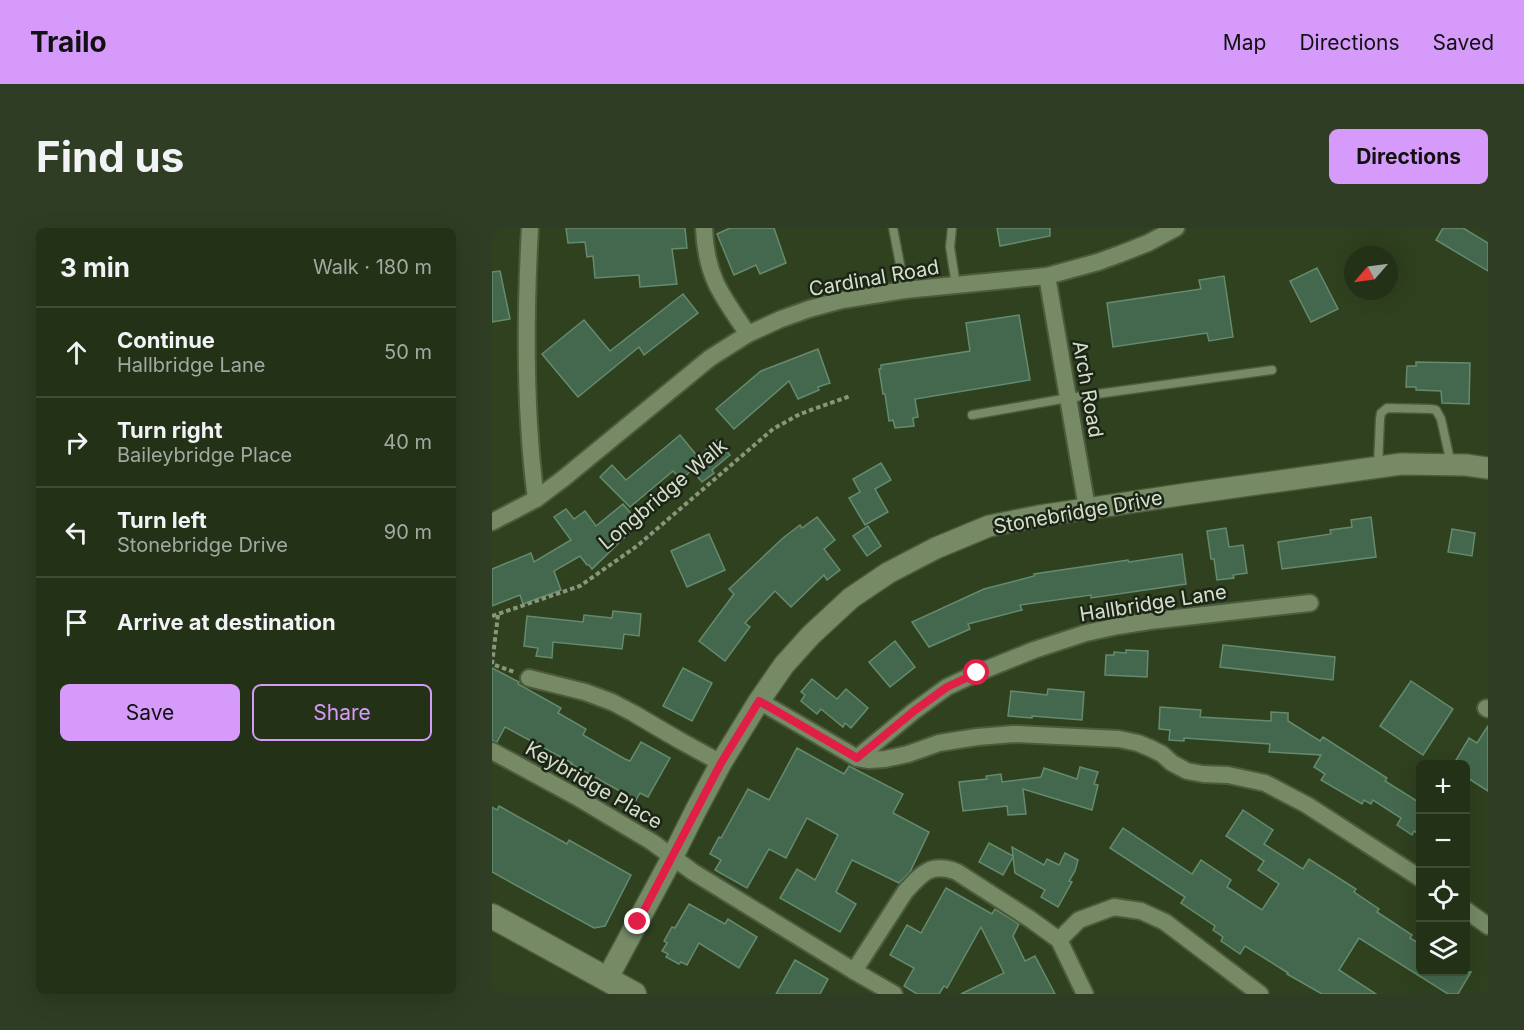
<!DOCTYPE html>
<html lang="en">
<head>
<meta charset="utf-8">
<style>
	:root { --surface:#233117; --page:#2f3d24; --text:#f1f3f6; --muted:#a3a9a1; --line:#404c36; --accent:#d69bfa }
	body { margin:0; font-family:Inter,sans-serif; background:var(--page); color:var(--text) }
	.controls { position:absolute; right:18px; bottom:18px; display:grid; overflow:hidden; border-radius:9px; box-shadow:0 6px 24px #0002 }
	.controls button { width:54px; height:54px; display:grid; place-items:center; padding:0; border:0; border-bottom:2px solid var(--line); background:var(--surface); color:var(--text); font:30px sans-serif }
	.compass { position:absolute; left:852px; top:18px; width:54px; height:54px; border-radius:50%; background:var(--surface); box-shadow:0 6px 24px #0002; rotate:242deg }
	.stop { position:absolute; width:18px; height:18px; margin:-14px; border:4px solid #e11d48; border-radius:50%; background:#fff }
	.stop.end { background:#e11d48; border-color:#fff; box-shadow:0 2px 6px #0008 }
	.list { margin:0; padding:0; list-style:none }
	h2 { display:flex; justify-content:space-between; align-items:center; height:78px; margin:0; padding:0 24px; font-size:26px }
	h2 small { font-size:20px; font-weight:400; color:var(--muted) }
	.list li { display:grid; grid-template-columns:39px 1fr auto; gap:18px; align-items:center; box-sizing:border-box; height:90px; padding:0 24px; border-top:2px solid var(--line) }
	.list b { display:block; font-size:22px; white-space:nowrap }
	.list p { margin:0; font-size:20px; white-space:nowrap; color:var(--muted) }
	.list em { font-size:20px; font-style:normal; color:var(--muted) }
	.actions { display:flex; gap:12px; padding:18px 24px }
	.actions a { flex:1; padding:14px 0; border:2px solid var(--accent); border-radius:9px; text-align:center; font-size:21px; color:var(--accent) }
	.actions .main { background:var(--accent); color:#111 }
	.icon { flex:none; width:33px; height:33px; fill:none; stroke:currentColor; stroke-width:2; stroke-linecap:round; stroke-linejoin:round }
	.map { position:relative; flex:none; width:996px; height:766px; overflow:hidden; border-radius:9px }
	header { display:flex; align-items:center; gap:36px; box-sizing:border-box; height:84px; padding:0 30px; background:var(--accent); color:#111 }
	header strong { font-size:28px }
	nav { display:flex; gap:33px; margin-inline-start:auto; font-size:21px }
	.intro { display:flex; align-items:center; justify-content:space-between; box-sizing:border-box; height:144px; padding:0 36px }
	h1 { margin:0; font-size:42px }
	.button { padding:15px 27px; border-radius:9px; background:var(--accent); color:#111; font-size:21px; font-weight:700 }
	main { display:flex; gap:36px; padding:0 36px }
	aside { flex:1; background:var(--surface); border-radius:9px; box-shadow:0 6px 24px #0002 }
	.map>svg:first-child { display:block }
	.building { fill:#44684e; stroke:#658b6e; stroke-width:1.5 }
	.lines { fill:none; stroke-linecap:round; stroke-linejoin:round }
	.service-casing { stroke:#4c5b3d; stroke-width:11 }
	.minor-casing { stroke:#4c5b3d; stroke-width:20 }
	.tertiary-casing { stroke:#4c5b3d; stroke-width:24 }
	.secondary-casing { stroke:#4c5b3d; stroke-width:27 }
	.path { stroke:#88967b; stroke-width:4; stroke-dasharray:4.5 3; stroke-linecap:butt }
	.service { stroke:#758a65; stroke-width:8 }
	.minor { stroke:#758a65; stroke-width:16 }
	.tertiary { stroke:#758a65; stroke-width:21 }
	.secondary { stroke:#758a65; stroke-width:24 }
	.route { stroke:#e11d48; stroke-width:8 }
	.labels { text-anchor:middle; stroke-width:5; stroke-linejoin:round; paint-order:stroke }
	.street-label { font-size:20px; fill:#d5e0cc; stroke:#1d2516 }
</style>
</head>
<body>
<header>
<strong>Trailo</strong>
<nav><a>Map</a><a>Directions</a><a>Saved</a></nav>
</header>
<div class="intro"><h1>Find us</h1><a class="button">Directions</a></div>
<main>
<aside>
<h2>3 min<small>Walk · 180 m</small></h2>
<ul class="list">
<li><svg class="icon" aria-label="ahead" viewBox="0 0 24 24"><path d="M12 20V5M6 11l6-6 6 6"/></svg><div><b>Continue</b><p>Hallbridge Lane</p></div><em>50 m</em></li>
<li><svg class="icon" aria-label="right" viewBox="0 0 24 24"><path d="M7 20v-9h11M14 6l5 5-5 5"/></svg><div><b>Turn right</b><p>Baileybridge Place</p></div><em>40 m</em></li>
<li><svg class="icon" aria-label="left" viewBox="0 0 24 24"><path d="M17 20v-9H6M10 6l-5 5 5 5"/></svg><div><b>Turn left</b><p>Stonebridge Drive</p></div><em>90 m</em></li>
<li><svg class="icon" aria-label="arrive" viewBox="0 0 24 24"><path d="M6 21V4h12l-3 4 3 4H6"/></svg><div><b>Arrive at destination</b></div></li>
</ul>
<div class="actions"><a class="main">Save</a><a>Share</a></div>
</aside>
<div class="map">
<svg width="996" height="766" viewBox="0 0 996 766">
	<rect width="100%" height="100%" fill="#2f411f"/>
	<g class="building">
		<polygon points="74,0 193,0 195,20 180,21 185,56 148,59 147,47 103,50 101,28 95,29 93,14 76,15"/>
		<polygon points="238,0 282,0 294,35 268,46 264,37 242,47 225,6"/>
		<polygon points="505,0 558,0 558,8 508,18"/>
		<polygon points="951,0 971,0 996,15 996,43 944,12"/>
		<polygon points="825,40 846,81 819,94 798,53"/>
		<polygon points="8,43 18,91 0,94 0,44"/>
		<polygon points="732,48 741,109 717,113 715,105 621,119 615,75 709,61 707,52"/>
		<polygon points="191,66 206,85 152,127 147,119 86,169 50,126 92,92 118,123"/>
		<polygon points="527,87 538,152 423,171 426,189 421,190 422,198 403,200 401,192 397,193 393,166 391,166 387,141 389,141 389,137 478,123 474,95"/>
		<polygon points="326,121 338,155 326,159 327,162 306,171 297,153 242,201 224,181 269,143"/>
		<polygon points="924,134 978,135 977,176 950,175 949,163 924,162 924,159 914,159 915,138 924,138"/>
		<polygon points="188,207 206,229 225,212 238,227 220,242 222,245 210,254 200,242 189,252 181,243 138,279 108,249 120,237 134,252"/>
		<polygon points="389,235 399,252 383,261 396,284 373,297 357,270 368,264 361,251"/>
		<polygon points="131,276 143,290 134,298 139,303 100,341 97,337 95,337 88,328 62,343 69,362 31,376 28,367 0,378 0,341 39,325 42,334 79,312 62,289 74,281 82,291 93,283 104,298"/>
		<polygon points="325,289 343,312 332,321 348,342 335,352 332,347 299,379 283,363 253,395 258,399 233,433 207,413 242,366 237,361 291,310 308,297 310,300"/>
		<polygon points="879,289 884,329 790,341 786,314 839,306 838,302 860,299 859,292"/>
		<polygon points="376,298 389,318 375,328 361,308"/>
		<polygon points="734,300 737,319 751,317 755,345 741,347 742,350 725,352 722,331 719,331 715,303"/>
		<polygon points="960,301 983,305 980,328 956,324"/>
		<polygon points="217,306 233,342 195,359 179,323"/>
		<polygon points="690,326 694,356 599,370 599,367 528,377 530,382 476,396 478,401 437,419 420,394 492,361 542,348 542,346 636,332 637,334"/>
		<polygon points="121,383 149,386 147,408 132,406 130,421 61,414 60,430 44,428 46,420 32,418 35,388 91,394 92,387 120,390"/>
		<polygon points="403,413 423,439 398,459 377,434"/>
		<polygon points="731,417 843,429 841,452 728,439"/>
		<polygon points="634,422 656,423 655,449 613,447 614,427 622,427 622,424 634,425"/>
		<polygon points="0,440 27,454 26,456 69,480 66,485 94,501 91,507 133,531 138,533 149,514 178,530 156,569 148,565 144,572 79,536 80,535 13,499 5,514 0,513"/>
		<polygon points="191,440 220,455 200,493 171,478"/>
		<polygon points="320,451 345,471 354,461 376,480 359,500 353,495 351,499 329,481 325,486 309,473 313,467 309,464"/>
		<polygon points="919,453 961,481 931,527 888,498"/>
		<polygon points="556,461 592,464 590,492 540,488 540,490 516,488 519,463 555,467"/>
		<polygon points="668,479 709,482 708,489 779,493 779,484 796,485 796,493 828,513 831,509 895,550 893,553 928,575 928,607 922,603 920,607 905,597 909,590 881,572 879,576 872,572 870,576 829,552 833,546 822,539 829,527 777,524 778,516 692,510 692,513 677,512 678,502 667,501"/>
		<polygon points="996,498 996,563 974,549 974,537 961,537 977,510 985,515"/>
		<polygon points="305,520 352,546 357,538 411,566 401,585 437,604 418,644 407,655 360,632 344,664 364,676 348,704 288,670 305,641 323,652 346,607 315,590 294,630 277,621 255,660 223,642 229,632 218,626 227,609 229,610 256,561 277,572"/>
		<polygon points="588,539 606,544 602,556 606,557 600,582 531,561 534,586 516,587 515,578 471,583 467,554 495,551 494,548 509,546 510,554 549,549 552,540 585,551"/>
		<polygon points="7,578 75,616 77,612 139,647 113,698 102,700 0,644 0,579 5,582"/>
		<polygon points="751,582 781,602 772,616 811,641 817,631 864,661 862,664 887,681 885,684 920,707 918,710 928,716 928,744 979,744 966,766 956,766 867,710 847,742 884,766 830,766 795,746 796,745 753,718 748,726 729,713 731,709 721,702 723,698 689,675 693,669 618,620 631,600 700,646 709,632 739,652 735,659 770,682 787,656 766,642 772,633 734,608"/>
		<polygon points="497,615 521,628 520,619 552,637 555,631 567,637 573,625 586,632 583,643 577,653 580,654 566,679 549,669 553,662 523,645 521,629 511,647 487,634"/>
		<polygon points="454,660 500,686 503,681 527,696 521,708 533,733 543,728 563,766 469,766 512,745 489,699 455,760 452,758 447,766 425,766 412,758 422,740 398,727 415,697 429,705"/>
		<polygon points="197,676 233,696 236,691 265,709 247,740 207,715 195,737 189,734 187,736 174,729 176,726 170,723 175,715 172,713 180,699 183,700"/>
		<polygon points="303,732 336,751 328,766 284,766"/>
	</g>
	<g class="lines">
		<g class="service-casing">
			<g id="service">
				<polyline points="401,0 413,62"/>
				<polyline points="460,0 458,19 464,57"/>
				<polyline points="480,187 576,170 780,142"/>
				<polyline points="886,238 888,191 889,185 895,180 939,181 944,182 949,191 959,236"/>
			</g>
		</g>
		<g class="minor-casing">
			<g id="minor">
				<path d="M 38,0 C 33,90 32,181 44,271"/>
				<path d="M 212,0 C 214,49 230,68 256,106"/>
				<polyline points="555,48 595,280"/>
				<polyline points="0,294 44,271 72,250 218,130 256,106 289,91 317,81 350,72 413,62 555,48 606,34 628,26 656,15 684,0"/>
				<polyline points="37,450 93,464 120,474 141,485 187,512 229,535"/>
				<polyline points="267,473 365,530 377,532 393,531 416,526 447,515 485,509 522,506 627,511 646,515 658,520 670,526 680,535 695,543 711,546 736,547 773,555 815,577 928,650"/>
				<polyline points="994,480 996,481"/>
				<path d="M 0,523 L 83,568 L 160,614 L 201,644 L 362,743 L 413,664 C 430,645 439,634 465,644 L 538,691 L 567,712 L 593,766"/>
				<polyline points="365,530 422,483 455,459 485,445 542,422 594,405 626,398 658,393 818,375"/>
				<polyline points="974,682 996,698"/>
				<polyline points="567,712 587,692 622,679 649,683 673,694 768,766"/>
				<polyline points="362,743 402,766"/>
			</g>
		</g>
		<g class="tertiary-casing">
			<polyline id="tertiary" points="115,751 180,630 205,580 229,535 267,473 292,437 319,407 359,370 396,345 444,320 497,298 547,288 694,266 909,236 974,237 996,240"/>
		</g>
		<g class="secondary-casing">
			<polyline id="secondary" points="0,688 142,766"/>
		</g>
		<g class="path">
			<polyline points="6,387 0,436 22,444"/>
			<polyline points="0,388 88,358 145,318 281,201 308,186 358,168"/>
		</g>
		<use href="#service" class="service"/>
		<use href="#minor" class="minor"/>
		<use href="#tertiary" class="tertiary"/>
		<use href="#secondary" class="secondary"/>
	</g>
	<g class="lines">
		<polyline class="route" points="146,694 229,535 267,473 365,530 422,483 455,459 485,445"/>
	</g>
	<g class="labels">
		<g class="street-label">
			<text transform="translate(382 50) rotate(-10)" y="7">Cardinal Road</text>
			<text transform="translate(596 161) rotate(80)" y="7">Arch Road</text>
			<text transform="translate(171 266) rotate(-40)" y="7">Longbridge Walk</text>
			<text transform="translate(586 284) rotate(-10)" y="7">Stonebridge Drive</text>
			<text transform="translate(661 375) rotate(-9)" y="7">Hallbridge Lane</text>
			<text transform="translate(102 557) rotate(30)" y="7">Keybridge Place</text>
		</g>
	</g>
</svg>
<div class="controls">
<button>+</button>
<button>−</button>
<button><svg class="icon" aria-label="locate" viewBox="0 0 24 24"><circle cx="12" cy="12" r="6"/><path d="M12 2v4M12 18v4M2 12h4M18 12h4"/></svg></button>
<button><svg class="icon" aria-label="layers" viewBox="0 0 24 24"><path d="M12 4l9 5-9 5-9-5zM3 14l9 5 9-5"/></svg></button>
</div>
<svg class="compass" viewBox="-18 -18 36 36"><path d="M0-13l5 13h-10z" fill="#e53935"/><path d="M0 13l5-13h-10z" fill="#a3a9a1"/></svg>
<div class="stop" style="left:485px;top:445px"></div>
<div class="stop end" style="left:146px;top:694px"></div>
</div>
</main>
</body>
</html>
